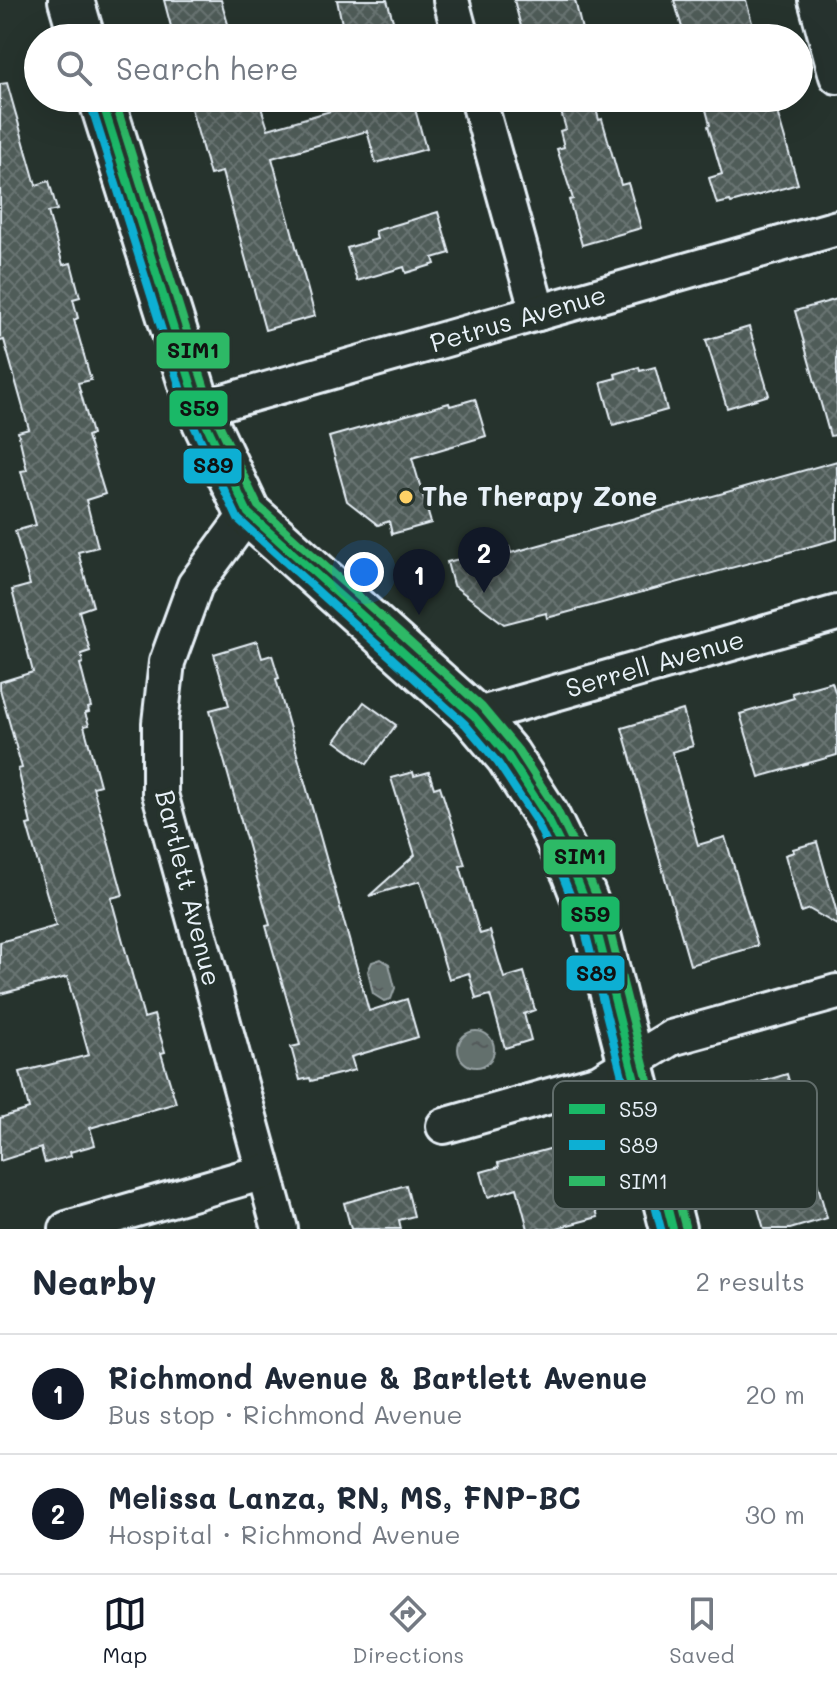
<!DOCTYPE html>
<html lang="en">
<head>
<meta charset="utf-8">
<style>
	:root { --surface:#fff; --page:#f2f2f3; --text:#1f2937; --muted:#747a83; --line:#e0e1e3; --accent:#111827 }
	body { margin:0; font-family:Mali,sans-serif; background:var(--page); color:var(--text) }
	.you { position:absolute; left:364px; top:572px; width:28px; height:28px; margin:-20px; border:6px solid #fff; border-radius:50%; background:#1a73e8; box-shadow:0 0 0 12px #1a73e833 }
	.badge { display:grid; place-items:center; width:52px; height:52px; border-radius:50%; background:var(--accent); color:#fff; font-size:26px; font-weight:700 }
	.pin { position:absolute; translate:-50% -66px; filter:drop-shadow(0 2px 4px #0008) }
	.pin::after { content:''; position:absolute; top:42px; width:28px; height:24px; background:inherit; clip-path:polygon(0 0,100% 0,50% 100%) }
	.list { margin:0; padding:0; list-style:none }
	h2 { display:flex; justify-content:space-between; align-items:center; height:104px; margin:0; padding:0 32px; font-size:34px }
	h2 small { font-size:26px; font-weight:400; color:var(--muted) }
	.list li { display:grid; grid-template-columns:52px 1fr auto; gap:24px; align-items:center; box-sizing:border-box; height:120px; padding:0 32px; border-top:2px solid var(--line) }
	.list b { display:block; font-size:30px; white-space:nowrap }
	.list p { margin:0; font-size:26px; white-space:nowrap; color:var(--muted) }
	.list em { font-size:26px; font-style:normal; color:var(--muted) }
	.icon { flex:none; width:44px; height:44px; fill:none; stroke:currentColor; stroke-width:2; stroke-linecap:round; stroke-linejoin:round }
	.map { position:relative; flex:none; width:837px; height:1229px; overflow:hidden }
	.search { position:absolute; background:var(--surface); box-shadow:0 8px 32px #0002; left:24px; right:24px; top:24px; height:88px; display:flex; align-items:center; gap:20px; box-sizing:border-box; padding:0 28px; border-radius:44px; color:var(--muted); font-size:30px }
	.sheet { height:344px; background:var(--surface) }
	nav { display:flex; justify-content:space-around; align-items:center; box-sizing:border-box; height:112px; border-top:2px solid var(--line); background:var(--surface); font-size:22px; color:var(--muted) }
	nav a { display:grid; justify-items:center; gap:4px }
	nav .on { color:var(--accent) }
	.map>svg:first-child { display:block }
	.water { fill:url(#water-ripples); stroke:#98a3a5; stroke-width:2 }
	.building { fill:url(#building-cross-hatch); stroke:#e8f1f8; stroke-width:2 }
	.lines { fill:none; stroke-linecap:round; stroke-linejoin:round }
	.minor-casing { stroke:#e8f1f8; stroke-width:40 }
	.major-casing { stroke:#e8f1f8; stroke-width:50 }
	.minor { stroke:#26332d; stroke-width:34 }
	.major { stroke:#26332d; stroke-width:44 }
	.bus-1-casing { stroke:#26332d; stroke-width:14 }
	.bus-2-casing { stroke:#26332d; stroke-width:14 }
	.bus-3-casing { stroke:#26332d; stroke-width:14 }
	.bus-1 { stroke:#1ab867; stroke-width:8 }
	.bus-2 { stroke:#0dafd3; stroke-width:8 }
	.bus-3 { stroke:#2db966; stroke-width:8 }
	.poi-dot { fill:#ffd166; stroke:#26332d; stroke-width:3 }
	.labels { text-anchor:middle; stroke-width:8; stroke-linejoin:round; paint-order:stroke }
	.street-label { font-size:26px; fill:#e8f1f8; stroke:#26332d }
	.poi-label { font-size:26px; font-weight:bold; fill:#e8f1f8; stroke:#26332d; text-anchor:start }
	.key { fill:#26332d; stroke:#606c6a; stroke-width:2 }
	.key-label { font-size:22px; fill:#e8f1f8 }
	.line-badge { stroke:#26332d; stroke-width:3 }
	.pale-badge-label { font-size:22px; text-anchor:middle; font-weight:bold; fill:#111 }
</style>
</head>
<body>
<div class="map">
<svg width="837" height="1229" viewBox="0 0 837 1229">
	<defs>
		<pattern id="water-ripples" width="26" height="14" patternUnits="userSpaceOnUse" patternTransform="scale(2)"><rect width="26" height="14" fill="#636f6d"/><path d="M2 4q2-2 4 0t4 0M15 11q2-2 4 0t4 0" fill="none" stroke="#535a5a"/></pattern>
		<pattern id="building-cross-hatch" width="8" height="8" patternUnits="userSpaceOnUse" patternTransform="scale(2)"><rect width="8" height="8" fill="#505c59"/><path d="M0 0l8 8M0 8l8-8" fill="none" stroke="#697472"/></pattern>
	</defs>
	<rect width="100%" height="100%" fill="#26332d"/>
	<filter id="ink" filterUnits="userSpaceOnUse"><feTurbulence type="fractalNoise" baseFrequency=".0125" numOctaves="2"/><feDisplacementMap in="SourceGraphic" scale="16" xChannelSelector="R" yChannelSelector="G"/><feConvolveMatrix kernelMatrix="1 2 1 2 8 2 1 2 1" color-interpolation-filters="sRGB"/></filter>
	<g filter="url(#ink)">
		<g class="water">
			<polygon points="381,959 389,964 395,988 391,999 384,1001 373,994 368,971 372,962"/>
			<circle cx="476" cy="1049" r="18"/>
		</g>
		<g class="building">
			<polygon points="164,0 221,0 232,38 174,38"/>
			<polygon points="337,0 387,0 398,38 345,38"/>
			<polygon points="514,0 575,0 583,34 567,38 524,38"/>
			<polygon points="674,0 746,0 756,38 685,38"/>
			<polygon points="7,83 36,185 49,181 57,210 48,212 63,265 71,263 80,297 73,299 78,318 74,320 91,380 78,383 92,434 87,436 105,494 86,500 98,547 78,552 93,606 79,611 90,651 81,654 83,663 80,664 91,707 88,708 89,712 85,713 89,725 84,726 100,785 93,787 123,895 111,898 144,1018 154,1015 165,1052 161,1053 176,1103 90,1128 95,1145 70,1152 71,1156 45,1163 41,1148 0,1161 0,1118 29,1109 20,1072 89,1055 67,977 0,994 0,942 56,926 27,825 31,824 18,769 22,768 0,689 0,682 33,672 12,590 30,585 15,531 36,525 21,471 27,470 18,432 29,429 4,340 0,341 0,84"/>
			<polygon points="188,98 258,98 268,129 355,104 354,98 412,98 426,149 376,163 367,131 272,158 315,316 265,330 222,172 210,175"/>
			<polygon points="557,98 593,98 599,120 602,119 621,185 628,183 641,228 582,245 569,200 573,199 557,149 564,147 560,131 566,129"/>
			<polygon points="703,98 773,98 798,184 731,203 730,201 717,204 709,178 722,174 708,126 710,125"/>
			<polygon points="438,212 450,253 433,258 435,264 406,273 404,267 357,281 347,248 377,239 375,231"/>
			<polygon points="837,299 837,435 830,436 795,311"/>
			<polygon points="749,327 769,395 727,408 706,340"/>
			<polygon points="639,367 640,371 655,367 667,410 613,425 601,382 616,378 615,374"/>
			<polygon points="475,399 486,436 412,458 431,523 392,534 389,521 378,525 347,501 329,437 449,403 450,406"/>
			<polygon points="837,461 837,539 547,618 546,613 504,624 453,585 447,562 509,547 511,553"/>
			<polygon points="257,641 262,658 272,655 279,678 276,679 369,1011 407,999 418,1037 351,1057 355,1070 311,1081 310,1078 300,1080 291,1047 300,1045 266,926 270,925 210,710 229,705 214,654"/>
			<polygon points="832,682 837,698 837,755 759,777 740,714 794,698 792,693"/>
			<polygon points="364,702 396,725 367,764 335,741"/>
			<polygon points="683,710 693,746 672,752 698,845 725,837 758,946 690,965 622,728"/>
			<polygon points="413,772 414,776 429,772 434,788 440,786 465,865 460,866 480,934 490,931 504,978 524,972 535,1010 524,1014 531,1040 505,1048 490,995 476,999 469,973 449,979 420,881 369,896 415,855 391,778"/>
			<polygon points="817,842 837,913 837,925 809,909 801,912 785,855 794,852 793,849"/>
			<polygon points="787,1074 827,1218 790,1229 764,1229 724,1093"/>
			<polygon points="560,1146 574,1195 591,1190 598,1217 553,1229 528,1229 517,1188 488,1197 481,1172 499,1167 498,1163"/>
			<polygon points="406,1185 414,1216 399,1220 401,1229 351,1229 344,1203"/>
		</g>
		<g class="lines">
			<g class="minor-casing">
				<g id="minor">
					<polyline points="451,0 461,38"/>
					<polyline points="816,0 837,76"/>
					<polyline points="478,98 538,313"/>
					<polyline points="199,409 837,228"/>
					<polyline points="248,513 195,585 167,662 160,723 160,794 280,1229"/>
					<polyline points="474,716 837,613"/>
					<polyline points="444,1126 599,1082 671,1038 837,992"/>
					<polyline points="67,1229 264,1172"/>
				</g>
			</g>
			<g class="major-casing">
				<g id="major">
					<polyline points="71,0 82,38"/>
					<polyline points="101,98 199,409 248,513 474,716 508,756 546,815 574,872 597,931 673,1229"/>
				</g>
			</g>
			<use href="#minor" class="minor"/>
			<use href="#major" class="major"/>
			<g class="bus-1-casing">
				<polyline id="bus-1" points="101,98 199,409 248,513 474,716 508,756 546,815 574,872 597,931 673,1229"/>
			</g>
			<g class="bus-2-casing">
				<polyline id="bus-2" points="90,102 188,413 238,519 465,724 498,763 536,821 563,877 586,935 661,1229"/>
			</g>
			<g class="bus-3-casing">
				<polyline id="bus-3" points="114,98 210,405 258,506 482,707 518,750 557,810 585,868 609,928 685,1226"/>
			</g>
			<use href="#bus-1" class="bus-1"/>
			<use href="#bus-2" class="bus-2"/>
			<use href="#bus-3" class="bus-3"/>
		</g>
	</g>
	<circle class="poi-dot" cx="406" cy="497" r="8"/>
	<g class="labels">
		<g class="street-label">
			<text transform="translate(518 319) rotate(-16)" y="9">Petrus Avenue</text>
			<text transform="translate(655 664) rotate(-16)" y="9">Serrell Avenue</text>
			<text transform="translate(188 888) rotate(76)" y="9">Bartlett Avenue</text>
		</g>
		<g class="poi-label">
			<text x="422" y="506">The Therapy Zone</text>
		</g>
	</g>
	<rect x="553" y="1081" width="264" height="128" rx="12" class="key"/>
	<rect x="569" y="1104" width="36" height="10" fill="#1ab867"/>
	<rect x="569" y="1140" width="36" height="10" fill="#0dafd3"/>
	<rect x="569" y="1176" width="36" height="10" fill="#2db966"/>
	<g class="key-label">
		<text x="619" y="1117">S59</text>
		<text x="619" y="1153">S89</text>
		<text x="619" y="1189">SIM1</text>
	</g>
	<g class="line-badge">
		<rect x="155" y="331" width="76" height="39" rx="8" fill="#2db966"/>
		<rect x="168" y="389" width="61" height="39" rx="8" fill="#1ab867"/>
		<rect x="182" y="447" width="61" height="38" rx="8" fill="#0dafd3"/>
		<rect x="542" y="838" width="75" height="38" rx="8" fill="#2db966"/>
		<rect x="560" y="895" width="61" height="38" rx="8" fill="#1ab867"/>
		<rect x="565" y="954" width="61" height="38" rx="8" fill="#0dafd3"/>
	</g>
	<g class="pale-badge-label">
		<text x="193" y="358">SIM1</text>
		<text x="199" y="416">S59</text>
		<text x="213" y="473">S89</text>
		<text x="580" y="864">SIM1</text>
		<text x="590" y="922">S59</text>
		<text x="596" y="981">S89</text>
	</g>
</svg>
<div class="you"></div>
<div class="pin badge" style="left:419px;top:615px">1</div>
<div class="pin badge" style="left:484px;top:593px">2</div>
<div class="search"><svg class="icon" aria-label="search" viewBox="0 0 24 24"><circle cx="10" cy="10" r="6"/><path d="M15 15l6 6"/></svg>Search here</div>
</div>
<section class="sheet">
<h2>Nearby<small>2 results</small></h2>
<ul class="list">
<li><span class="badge">1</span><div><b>Richmond Avenue &amp; Bartlett Avenue</b><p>Bus stop · Richmond Avenue</p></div><em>20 m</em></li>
<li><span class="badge">2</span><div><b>Melissa Lanza, RN, MS, FNP-BC</b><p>Hospital · Richmond Avenue</p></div><em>30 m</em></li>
</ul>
</section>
<nav>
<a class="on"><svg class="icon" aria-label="map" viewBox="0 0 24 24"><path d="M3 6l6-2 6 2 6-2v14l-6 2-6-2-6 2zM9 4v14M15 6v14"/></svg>Map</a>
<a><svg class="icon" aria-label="directions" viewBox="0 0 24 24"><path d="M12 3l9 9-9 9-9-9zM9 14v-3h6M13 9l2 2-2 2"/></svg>Directions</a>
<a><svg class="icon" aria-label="saved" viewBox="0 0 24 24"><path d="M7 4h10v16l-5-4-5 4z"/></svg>Saved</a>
</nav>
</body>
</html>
